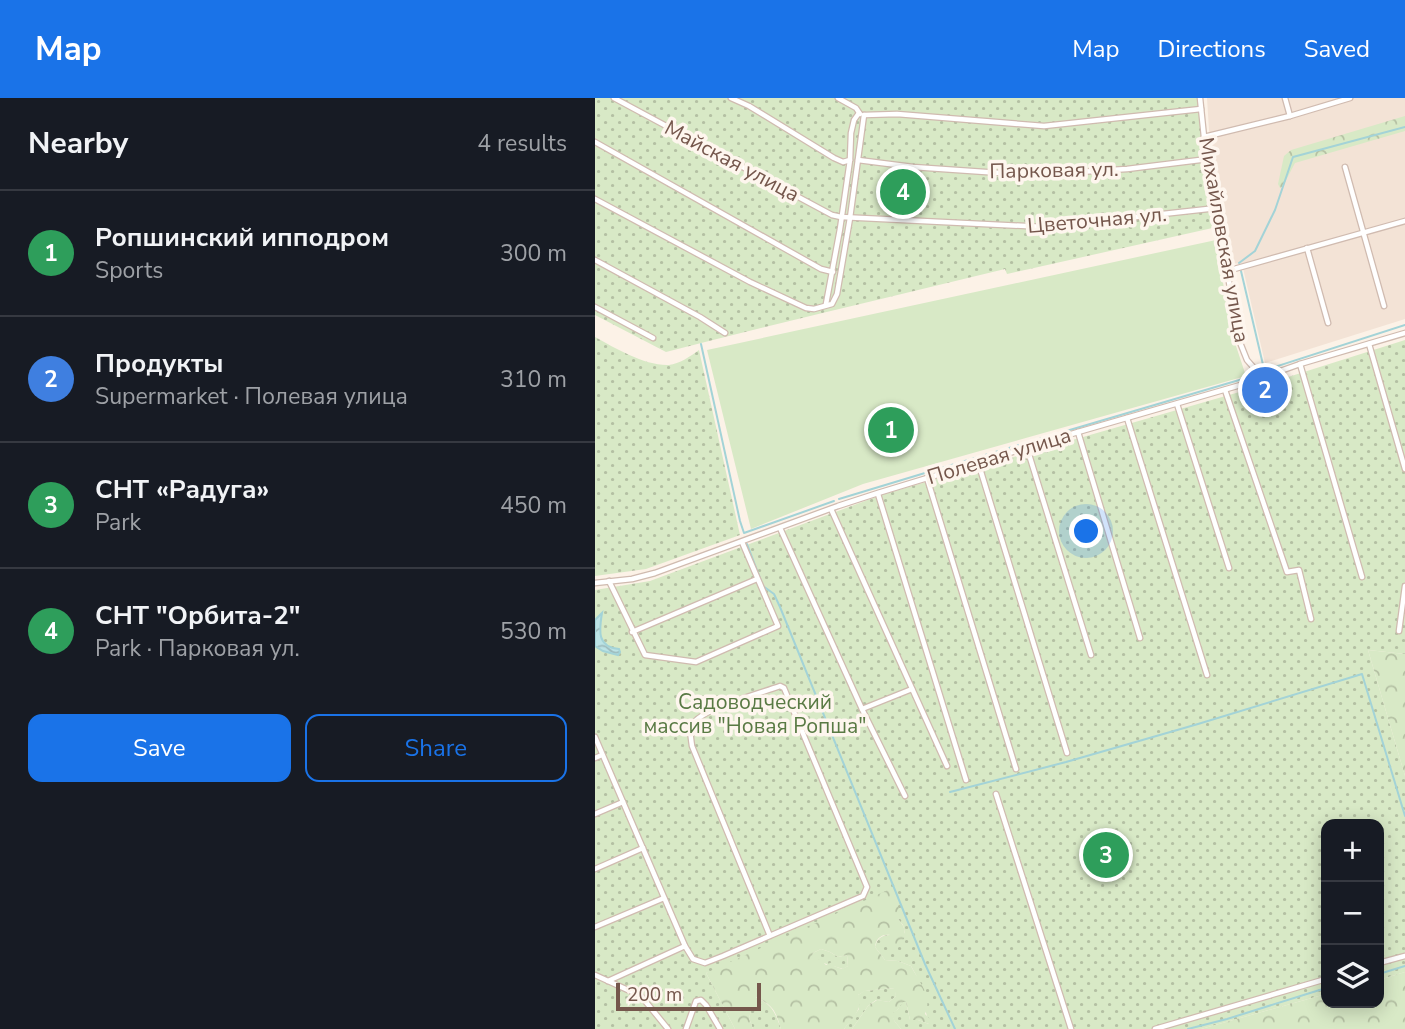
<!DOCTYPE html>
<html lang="en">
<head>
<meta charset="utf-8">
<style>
	:root { --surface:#171b24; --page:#242831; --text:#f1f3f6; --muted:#9ea1a6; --line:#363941; --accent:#1a73e8 }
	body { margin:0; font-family:"Nunito Sans",sans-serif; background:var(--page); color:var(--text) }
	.controls { position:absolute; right:21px; bottom:21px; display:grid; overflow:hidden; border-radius:14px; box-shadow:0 4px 18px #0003 }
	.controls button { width:63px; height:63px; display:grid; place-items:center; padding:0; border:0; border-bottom:2px solid var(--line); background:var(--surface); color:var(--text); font:35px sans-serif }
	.scale { position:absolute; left:21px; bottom:18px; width:145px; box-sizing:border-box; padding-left:7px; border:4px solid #75574c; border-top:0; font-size:19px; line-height:24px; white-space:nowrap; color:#75574c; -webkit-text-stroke:5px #fef6ee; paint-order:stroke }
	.you { position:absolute; left:492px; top:434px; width:24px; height:24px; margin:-18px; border:5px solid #fff; border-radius:50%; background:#1a73e8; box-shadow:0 0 0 10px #1a73e833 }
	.badge { display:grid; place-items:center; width:46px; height:46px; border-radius:50%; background:var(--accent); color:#fff; font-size:23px; font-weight:700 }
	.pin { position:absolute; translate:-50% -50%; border:4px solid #fff; box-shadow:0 2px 7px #0006 }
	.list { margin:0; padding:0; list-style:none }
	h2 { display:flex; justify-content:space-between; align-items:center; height:91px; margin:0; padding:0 28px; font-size:30px }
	h2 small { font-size:23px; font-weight:400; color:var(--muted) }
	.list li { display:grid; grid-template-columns:46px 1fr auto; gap:21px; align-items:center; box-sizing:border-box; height:126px; padding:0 28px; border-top:2px solid var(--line) }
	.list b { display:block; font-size:26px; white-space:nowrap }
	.list p { margin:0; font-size:23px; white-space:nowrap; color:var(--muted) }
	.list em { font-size:23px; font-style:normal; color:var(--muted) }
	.actions { display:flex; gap:14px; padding:21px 28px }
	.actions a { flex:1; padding:16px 0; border:2px solid var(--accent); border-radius:14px; text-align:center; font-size:24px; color:var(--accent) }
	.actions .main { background:var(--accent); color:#fff }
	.icon { flex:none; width:38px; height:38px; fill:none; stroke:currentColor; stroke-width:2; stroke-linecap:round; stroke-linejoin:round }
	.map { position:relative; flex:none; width:810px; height:931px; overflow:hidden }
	header { display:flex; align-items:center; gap:42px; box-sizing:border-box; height:98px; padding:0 35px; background:var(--accent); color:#fff }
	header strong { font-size:33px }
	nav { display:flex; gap:38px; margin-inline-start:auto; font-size:24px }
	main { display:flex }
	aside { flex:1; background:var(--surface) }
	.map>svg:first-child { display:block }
	.residential { fill:#f3e3d6 }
	.green { fill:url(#green-dots) }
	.forest { fill:url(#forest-crowns); fill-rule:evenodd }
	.pitch { fill:#d8e9c6 }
	.water { fill:url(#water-waves); stroke:#a3d3d7; stroke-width:2 }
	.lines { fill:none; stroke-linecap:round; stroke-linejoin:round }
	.stream { stroke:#a3d3d7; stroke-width:2 }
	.minor-casing { stroke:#d0bbb0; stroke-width:7 }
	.minor { stroke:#fff; stroke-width:4.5 }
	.labels { text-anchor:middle; stroke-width:7; stroke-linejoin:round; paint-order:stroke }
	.street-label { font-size:21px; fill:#75574c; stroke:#fef6ee }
	.park-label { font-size:21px; fill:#597a44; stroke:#fef6ee }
</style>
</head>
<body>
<header>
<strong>Map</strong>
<nav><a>Map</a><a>Directions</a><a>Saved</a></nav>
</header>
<main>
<aside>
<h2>Nearby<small>4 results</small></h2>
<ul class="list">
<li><span class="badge" style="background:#2e9e5b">1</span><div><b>Ропшинский ипподром</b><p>Sports</p></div><em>300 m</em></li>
<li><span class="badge" style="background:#3f7fe0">2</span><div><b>Продукты</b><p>Supermarket · Полевая улица</p></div><em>310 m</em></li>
<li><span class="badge" style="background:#2e9e5b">3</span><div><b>СНТ «Радуга»</b><p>Park</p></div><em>450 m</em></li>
<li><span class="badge" style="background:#2e9e5b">4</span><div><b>СНТ &quot;Орбита-2&quot;</b><p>Park · Парковая ул.</p></div><em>530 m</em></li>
</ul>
<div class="actions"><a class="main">Save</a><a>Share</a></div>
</aside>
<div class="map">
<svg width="810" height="931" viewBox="0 0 810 931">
	<defs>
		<pattern id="green-dots" width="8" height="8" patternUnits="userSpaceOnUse" patternTransform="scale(1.75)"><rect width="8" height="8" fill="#d8e9c6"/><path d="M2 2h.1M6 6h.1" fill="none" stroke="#b4c0a3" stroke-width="1.8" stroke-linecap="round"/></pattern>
		<pattern id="forest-crowns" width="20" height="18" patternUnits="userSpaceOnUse" patternTransform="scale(1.75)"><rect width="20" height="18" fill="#d8e9c6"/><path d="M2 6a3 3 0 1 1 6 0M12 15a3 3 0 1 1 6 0" fill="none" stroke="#b4c0a3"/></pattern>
		<pattern id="water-waves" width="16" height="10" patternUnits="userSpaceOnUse" patternTransform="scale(1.75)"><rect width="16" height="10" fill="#bce3e5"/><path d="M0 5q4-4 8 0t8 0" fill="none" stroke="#9dbbbc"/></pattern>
	</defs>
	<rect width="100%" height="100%" fill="#fcf2e7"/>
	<polygon class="residential" points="612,0 810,0 810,221 670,265 647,166 635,165 614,32"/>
	<g class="green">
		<path d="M 0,0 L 603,0 L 622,129 L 412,176 L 410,171 C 296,199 183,225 71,254 L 0,217 Z"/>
		<path d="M 0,239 C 20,250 50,268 74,267 C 84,266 96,258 104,252 L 145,437 L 51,471 L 0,478 Z"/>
		<path d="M 810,242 L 810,556 L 773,552 L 810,678 L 810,874 L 784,882 L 784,726 L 731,726 L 731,896 L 606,931 L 306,931 L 300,924 L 296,916 L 303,911 L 307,904 L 311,904 L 315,922 L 323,922 L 334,926 L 321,877 L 316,868 L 303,863 L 290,862 L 280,849 C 282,841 286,837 295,837 L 295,841 L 310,835 L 308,827 L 303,821 L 111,875 L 140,931 L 0,931 L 0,492 L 55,483 L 286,397 L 655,291 Z"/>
		<polygon points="226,851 235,854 243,859 252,857 253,868 248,871 215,861 218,855"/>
		<polygon points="300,890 301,898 294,904 281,902 273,908 257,931 249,931 264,911 263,897 269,893"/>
		<path d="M 160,899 C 177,906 180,914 186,931 L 158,931 L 154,920 Z"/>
	</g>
	<g class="forest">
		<polygon points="810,18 810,33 700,65 688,88 685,90 683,86 689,58 696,52"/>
		<polygon points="773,552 810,556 810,678"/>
		<path d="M 295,791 L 307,817 L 303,821 C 309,827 311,833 309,841 L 297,849 L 292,848 L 295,841 L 295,837 C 286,836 281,841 280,849 L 290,862 L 303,863 L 316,868 C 324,884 338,898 330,916 L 337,923 L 334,926 L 323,922 L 315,922 L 311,904 L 308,904 L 303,911 L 297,916 L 300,924 L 306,931 L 257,931 L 273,908 L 282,902 L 294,904 L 301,898 L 299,890 L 270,893 L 263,897 C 269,911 257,920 249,931 L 186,931 C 180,912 179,908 161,899 L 154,920 L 158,931 L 140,931 L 111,875 ZM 226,851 L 235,854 L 243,859 L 252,857 L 253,868 L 247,871 L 239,868 L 237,864 L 231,867 L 226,862 L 216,861 L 218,855 Z"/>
		<polygon points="810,874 810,931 606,931 731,896 731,905 784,905 784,882"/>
	</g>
	<polygon class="pitch" points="621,142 636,233 651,278 268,386 156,431 112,252"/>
	<path class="water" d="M 7,515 C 4,533 2,549 24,551 L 25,554 L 23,557 L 8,553 L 0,548 L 0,522 Z"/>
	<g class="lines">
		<g class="stream">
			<polyline points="644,165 660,153 680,112 698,59 810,29"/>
			<polyline points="646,173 669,271"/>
			<polyline points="106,246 145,423 149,435 239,403"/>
			<polyline points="667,273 810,227"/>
			<polyline points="244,401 363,365 651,280 659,276"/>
			<polyline points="152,446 168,488 179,496 185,509 330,866 360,931"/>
			<polyline points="355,694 471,664 603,626 767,576 810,718"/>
			<polyline points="784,876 810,868"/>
			<polyline points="593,931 632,921 731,890"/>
		</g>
		<g class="minor-casing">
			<g id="minor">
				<polyline points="19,0 237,117 246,119 450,129 622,110"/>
				<polyline points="136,0 154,8 239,60 248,64 255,62"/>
				<polyline points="243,0 261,10 265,16"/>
				<polyline points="605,0 609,39 644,242 652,262 667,279"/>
				<polyline points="690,0 695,18"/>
				<polyline points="269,17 302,16 449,28 606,11"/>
				<polyline points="609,39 695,18 755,0"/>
				<polyline points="0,44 226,171 238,174"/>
				<polyline points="263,62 318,69 434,77 532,71 613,61"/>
				<polyline points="750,69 789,208"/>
				<polyline points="0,101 155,184 211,210 219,211 237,206 242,196 255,120 269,17"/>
				<polyline points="712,150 733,225"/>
				<polyline points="0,162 105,219 130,235"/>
				<polyline points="632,173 810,123"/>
				<polyline points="231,206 245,131 255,62 256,35 259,22 264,15"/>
				<polyline points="0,209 58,240"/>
				<polyline points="774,246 810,371"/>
				<polyline points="705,266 767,479"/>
				<polyline points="630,292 692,474 704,472 716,521"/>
				<polyline points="582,306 634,470"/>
				<polyline points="532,320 612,577"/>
				<polyline points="483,334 545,540"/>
				<polyline points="432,350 496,557"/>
				<polyline points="383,364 472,655"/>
				<polyline points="332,380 421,671"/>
				<polyline points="283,396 371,682"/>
				<polyline points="236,411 352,668"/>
				<polyline points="185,430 267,611 310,698"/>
				<polyline points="14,483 50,557 101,564 183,528 147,444"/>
				<polyline points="0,485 37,481 60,475 243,408 283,395 483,334 649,286 705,266 810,235"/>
				<polyline points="804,533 810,488"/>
				<polyline points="37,534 162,481"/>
				<polyline points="267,611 317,591"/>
				<path d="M 0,639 L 90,848 L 98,861 L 110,865 L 128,858 L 268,798 L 272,789 L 189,590 L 185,588 C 166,595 106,611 98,626 C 94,633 96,640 97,648 L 175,838"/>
				<polyline points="0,660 7,657"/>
				<polyline points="401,696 476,931"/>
				<polyline points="0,716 28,704"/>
				<polyline points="0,771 48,750"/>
				<polyline points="0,829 69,800"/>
				<polyline points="784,865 810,858"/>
				<polyline points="0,877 46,898 73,931"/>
				<polyline points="13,883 90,848"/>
				<polyline points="91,931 101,903 106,902 111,907 125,931"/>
				<polyline points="560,931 731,881"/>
			</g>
		</g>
		<use href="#minor" class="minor"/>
	</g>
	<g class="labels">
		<g class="street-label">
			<text transform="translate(137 63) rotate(28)" y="7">Майская улица</text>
			<text transform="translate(459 72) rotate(-1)" y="7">Парковая ул.</text>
			<text transform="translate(502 122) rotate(-5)" y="7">Цветочная ул.</text>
			<text transform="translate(629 142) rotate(80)" y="7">Михайловская улица</text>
			<text transform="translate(404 358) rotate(-17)" y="7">Полевая улица</text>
		</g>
		<g class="park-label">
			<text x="160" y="611">Садоводческий<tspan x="160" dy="24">массив "Новая Ропша"</tspan></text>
		</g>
	</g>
</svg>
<div class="controls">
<button>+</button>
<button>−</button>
<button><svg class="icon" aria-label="layers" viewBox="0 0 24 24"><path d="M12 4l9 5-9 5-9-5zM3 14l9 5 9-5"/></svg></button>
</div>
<div class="scale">200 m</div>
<div class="you"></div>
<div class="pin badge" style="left:296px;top:332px;background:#2e9e5b">1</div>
<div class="pin badge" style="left:670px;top:292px;background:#3f7fe0">2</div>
<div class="pin badge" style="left:511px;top:757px;background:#2e9e5b">3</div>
<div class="pin badge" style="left:308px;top:94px;background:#2e9e5b">4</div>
</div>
</main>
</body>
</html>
